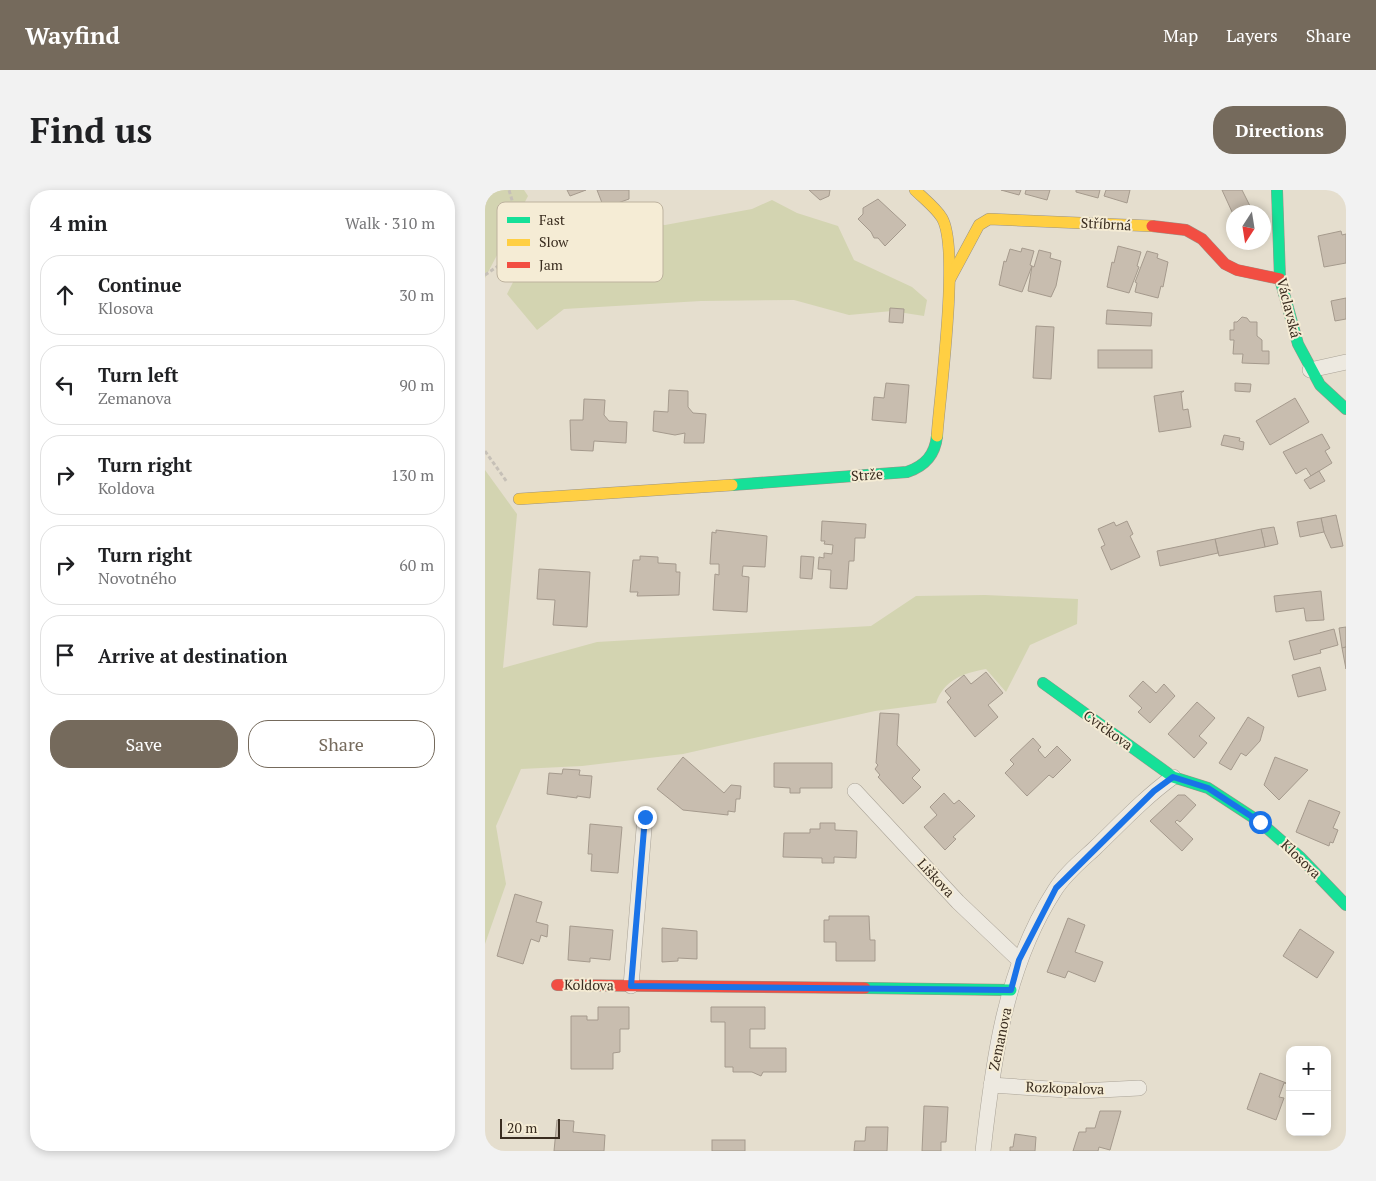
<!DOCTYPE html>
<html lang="en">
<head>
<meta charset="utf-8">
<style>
	:root { --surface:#fff; --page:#f2f2f2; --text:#202124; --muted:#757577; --line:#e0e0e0; --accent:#756a5c }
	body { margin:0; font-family:"PT Serif",serif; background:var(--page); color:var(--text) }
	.controls { position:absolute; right:15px; bottom:15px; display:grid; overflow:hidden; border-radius:10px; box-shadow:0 2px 8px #0003 }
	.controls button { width:45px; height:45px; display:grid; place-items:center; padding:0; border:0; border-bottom:1px solid var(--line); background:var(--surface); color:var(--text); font:25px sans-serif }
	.compass { position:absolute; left:741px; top:15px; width:45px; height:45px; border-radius:50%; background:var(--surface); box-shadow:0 2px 8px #0003; rotate:192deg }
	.scale { position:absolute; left:15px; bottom:12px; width:60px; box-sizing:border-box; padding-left:5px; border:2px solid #392c1f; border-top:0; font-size:14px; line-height:18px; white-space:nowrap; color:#392c1f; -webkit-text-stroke:4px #f5ecd5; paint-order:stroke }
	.stop { position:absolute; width:15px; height:15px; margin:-11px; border:4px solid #1a73e8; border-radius:50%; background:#fff }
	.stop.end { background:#1a73e8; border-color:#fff; box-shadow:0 1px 5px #0008 }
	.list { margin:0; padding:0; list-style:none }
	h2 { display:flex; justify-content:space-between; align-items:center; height:65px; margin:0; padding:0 20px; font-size:21px }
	h2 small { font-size:16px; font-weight:400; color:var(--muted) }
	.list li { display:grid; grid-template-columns:32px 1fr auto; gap:15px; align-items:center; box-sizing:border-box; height:80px; margin:0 10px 10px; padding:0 10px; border:1px solid var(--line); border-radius:20px }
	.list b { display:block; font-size:19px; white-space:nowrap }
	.list p { margin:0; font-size:16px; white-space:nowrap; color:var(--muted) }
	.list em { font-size:16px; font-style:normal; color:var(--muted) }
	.actions { display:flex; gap:10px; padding:15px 20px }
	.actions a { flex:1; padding:11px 0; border:1px solid var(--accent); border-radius:20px; text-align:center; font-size:18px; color:var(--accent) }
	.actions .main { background:var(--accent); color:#fff }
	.icon { flex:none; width:28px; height:28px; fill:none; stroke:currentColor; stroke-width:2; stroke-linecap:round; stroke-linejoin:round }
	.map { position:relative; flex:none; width:861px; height:961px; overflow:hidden; border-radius:20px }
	header { display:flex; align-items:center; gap:30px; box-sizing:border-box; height:70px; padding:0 25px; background:var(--accent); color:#fff }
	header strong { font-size:24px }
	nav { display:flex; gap:28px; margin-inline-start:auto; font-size:18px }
	.intro { display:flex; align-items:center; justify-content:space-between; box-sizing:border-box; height:120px; padding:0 30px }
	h1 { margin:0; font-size:35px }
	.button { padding:12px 22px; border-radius:20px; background:var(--accent); color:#fff; font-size:18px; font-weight:700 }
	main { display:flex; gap:30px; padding:0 30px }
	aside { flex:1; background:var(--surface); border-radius:20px; box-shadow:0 2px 8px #0003 }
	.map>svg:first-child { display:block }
	.green { fill:#d3d4b1 }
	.building { fill:#c8bdaf; stroke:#a59a8d }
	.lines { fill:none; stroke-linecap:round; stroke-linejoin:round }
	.street-casing { stroke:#aaa397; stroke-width:16 }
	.fast-casing { stroke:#9a9387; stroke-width:12 }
	.slow-casing { stroke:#9a9387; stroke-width:12 }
	.jam-casing { stroke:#9a9387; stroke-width:12 }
	.path { stroke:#c6c0b7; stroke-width:3; stroke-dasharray:4 2.5; stroke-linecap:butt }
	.street { stroke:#ede9e0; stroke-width:15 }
	.fast { stroke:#16e098; stroke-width:11 }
	.slow { stroke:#ffcf43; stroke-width:11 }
	.jam { stroke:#f24e42; stroke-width:11 }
	.route { stroke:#1a73e8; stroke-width:6 }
	.labels { text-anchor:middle; stroke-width:4; stroke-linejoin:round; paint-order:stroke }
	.street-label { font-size:14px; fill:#392c1f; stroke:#f5ecd5 }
	.key { fill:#f5ecd5; stroke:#bdb29e; stroke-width:1 }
	.key-label { font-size:14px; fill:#392c1f }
</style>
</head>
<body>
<header>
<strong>Wayfind</strong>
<nav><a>Map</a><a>Layers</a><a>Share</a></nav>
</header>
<div class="intro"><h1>Find us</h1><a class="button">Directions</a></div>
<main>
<aside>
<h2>4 min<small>Walk · 310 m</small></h2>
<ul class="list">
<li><svg class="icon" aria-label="ahead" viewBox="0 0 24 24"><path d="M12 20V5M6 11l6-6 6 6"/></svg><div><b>Continue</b><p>Klosova</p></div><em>30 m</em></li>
<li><svg class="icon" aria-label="left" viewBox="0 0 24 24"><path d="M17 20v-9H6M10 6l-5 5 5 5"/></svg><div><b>Turn left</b><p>Zemanova</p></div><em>90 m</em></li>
<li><svg class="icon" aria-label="right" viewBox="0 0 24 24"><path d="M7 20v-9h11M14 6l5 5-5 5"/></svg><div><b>Turn right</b><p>Koldova</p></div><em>130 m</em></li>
<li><svg class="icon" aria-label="right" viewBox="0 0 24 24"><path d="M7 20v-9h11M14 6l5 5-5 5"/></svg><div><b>Turn right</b><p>Novotného</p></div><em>60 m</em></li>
<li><svg class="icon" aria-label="arrive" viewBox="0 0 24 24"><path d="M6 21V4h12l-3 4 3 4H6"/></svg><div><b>Arrive at destination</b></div></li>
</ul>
<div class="actions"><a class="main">Save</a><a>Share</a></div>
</aside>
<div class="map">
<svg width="861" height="961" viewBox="0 0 861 961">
	<rect width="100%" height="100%" fill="#e5dece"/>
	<g class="green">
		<polygon points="0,0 39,0 43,6 0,88"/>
		<polygon points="287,10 312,23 353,36 369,70 427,97 442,110 439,126 407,121 364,125 309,110 216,111 79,119 52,140 22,104 53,43 89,24 180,35 267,19"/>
		<path d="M 0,280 L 32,324 L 18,478 L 112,452 L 386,436 L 431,406 L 500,405 L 593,409 L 592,434 L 545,455 L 521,502 L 501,479 C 478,483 459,490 451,513 L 390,521 L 198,564 L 97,576 L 36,579 L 11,636 L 21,694 L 0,754 Z"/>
	</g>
	<g class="building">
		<polygon points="82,0 101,0 85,6"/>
		<polygon points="112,0 144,0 144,9 119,18"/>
		<polygon points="324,0 345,0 344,6 335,10"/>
		<polygon points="516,0 536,0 534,5"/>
		<polygon points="541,0 565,0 562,10 540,4"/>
		<polygon points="591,0 615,0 613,8 591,2"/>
		<polygon points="621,0 645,0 642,13 619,6"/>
		<polygon points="737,0 757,0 768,22 748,24"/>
		<polygon points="393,9 421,35 400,56 393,48 389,48 386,42 373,29 378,24 378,18"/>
		<polygon points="856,41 857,45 861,44 861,73 839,77 833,46"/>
		<polygon points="633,56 656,62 652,76 654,77 644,103 622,97 627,72 629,73"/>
		<polygon points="537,58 549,61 545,75 547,76 537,102 514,95 519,71 521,72 525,59 536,62"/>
		<polygon points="554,60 566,63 565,68 576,71 571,96 566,107 543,101 547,76 549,77"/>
		<polygon points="662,61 673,64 672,68 683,72 678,97 676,96 673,108 650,102 652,93 650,92"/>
		<polygon points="861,108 861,129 850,131 846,111"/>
		<polygon points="405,118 419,119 418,133 404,132"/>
		<polygon points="622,120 667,123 666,136 621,134"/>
		<polygon points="757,127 762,128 765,132 772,132 772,146 777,150 777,161 784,161 784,174 757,173 758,164 748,164 749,150 745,150 745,140 749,140 749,132 752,132"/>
		<polygon points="551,136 569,137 566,189 548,188"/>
		<rect x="613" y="160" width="54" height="18"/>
		<polygon points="401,193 424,195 421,233 387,230 389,207 399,208"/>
		<polygon points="750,193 766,194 765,202 750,201"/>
		<polygon points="184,200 203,201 203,217 208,223 221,224 219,253 199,253 200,243 190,245 168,241 169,221 183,222"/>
		<polygon points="699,201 696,203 698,220 703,219 706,237 674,242 669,206"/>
		<polygon points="810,208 824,232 785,255 771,231"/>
		<polygon points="99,209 120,210 119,225 124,231 142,232 141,253 109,251 108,261 86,260 85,230 98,230"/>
		<polygon points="837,244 845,258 840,261 847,273 826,286 821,278 811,284 798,262"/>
		<polygon points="739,245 755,248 754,251 759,252 758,260 736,255"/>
		<polygon points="834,281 840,291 825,299 819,290"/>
		<polygon points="851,325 858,356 846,358 839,342 836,328"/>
		<polygon points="836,328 839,342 815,347 812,332"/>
		<polygon points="337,331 381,334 380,348 370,348 369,371 364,371 362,399 345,398 346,380 333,379 334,367 339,368 339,363 347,364 348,355 339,354 340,351 336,351"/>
		<polygon points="642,331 648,344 645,346 655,367 626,380 616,357 620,355 613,339 629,332 631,336"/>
		<polygon points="789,337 793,354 780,357 776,339"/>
		<polygon points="776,339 780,357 734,366 730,349"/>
		<polygon points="231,340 282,346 280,377 258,376 257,386 264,387 262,422 228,420 230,384 234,385 234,374 225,374 227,342 231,343"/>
		<polygon points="730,349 733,363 675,376 672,361"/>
		<polygon points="155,366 173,367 173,373 191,374 191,382 195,382 194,405 152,406 153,402 145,402 148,370 155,370"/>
		<polygon points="316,366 329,367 327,389 315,388"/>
		<polygon points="54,379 105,382 102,437 68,435 70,410 52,409"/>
		<polygon points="836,401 839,430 821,431 819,418 791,422 789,406"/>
		<polygon points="861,437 861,457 857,458 854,438"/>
		<polygon points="849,439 853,455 835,460 836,463 809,470 804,451"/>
		<polygon points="861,457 861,479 857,458"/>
		<polygon points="835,477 841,500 813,507 807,485"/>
		<polygon points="501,482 518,503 503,515 513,527 490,547 462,512 466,508 460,501 479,485 486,494"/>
		<polygon points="658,491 671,503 679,494 690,506 665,533 653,522 657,518 644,506"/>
		<polygon points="712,512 730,528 714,546 722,553 709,568 683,544"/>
		<polygon points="395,523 414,524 412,555 435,580 427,588 436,597 418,614 393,587 395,585 390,579 393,575 391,573"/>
		<polygon points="763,527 779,537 775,551 761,566 756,563 746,580 734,573"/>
		<polygon points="548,548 556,557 553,560 560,568 572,556 586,570 568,588 564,585 542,606 520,583 529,574 525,570"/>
		<polygon points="198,567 239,603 246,595 256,596 255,609 251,609 250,622 243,621 243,625 198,620 172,599"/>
		<polygon points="790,567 823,580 794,610 779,595"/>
		<polygon points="289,573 347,573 347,598 315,598 315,603 305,603 305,598 289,597"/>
		<polygon points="78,579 95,580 94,585 107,586 105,608 92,606 92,608 62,604 64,583 77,584"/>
		<polygon points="459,603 469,614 474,610 490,626 468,647 471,649 460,660 439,637 452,625 445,617"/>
		<polygon points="693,605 700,605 711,615 695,632 692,630 690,632 708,649 697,661 665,631"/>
		<polygon points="824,610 855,622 848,638 853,640 848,653 845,652 844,656 811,642"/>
		<polygon points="335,633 350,633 350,640 372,641 371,668 349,667 349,673 337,673 337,668 298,667 299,643 325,643 325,639 335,639"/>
		<polygon points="105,634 137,637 133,683 106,681 107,664 103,664"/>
		<polygon points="30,704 57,712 51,732 63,735 62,747 56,745 54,752 46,749 38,774 12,766"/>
		<polygon points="344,726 384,726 385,750 390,750 390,771 351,771 351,752 339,752 339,730 344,730"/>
		<polygon points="583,728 600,735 590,762 618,772 610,792 583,781 580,788 562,782"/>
		<polygon points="85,736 128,740 125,770 105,768 105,772 83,770"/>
		<polygon points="177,738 212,741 212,769 193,768 193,771 177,772"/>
		<polygon points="815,739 849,762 832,788 798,766"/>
		<polygon points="113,817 144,817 144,839 135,839 135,862 128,863 128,879 86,879 86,826 102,826 102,830 113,830"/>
		<polygon points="226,817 280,817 280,839 265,839 265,858 301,858 301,882 278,882 276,886 267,882 248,882 248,877 240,877 240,832 226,832"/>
		<polygon points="775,883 804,894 799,893 794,907 799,908 791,930 762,919"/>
		<polygon points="439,916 463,917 461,952 456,952 456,961 437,961"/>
		<polygon points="615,921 636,921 625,960 614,957 613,961 588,961 594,942 601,942 601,938 610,938"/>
		<polygon points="72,930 89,931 88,942 120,945 119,961 69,961"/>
		<polygon points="381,937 403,937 402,961 369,961 370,951 380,951"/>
		<polygon points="530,944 551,947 550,961 525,961 525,957 528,957"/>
		<rect x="227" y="950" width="33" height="11"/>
	</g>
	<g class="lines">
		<g class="street-casing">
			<g id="street">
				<polyline points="825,180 861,172"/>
				<polyline points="370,601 473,712 534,770"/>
				<polyline points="146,796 160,627"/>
				<polyline points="506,895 596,901 654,898"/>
				<path d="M 498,961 C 508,871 520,777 570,700 C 580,684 596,671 609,659 C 635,634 659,608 688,587"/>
			</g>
		</g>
		<g class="fast-casing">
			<g id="fast">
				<polyline points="792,0 795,89 813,154 835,195 861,219"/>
				<path d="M 247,295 L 422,282 C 440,276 450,265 452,246"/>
				<polyline points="558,493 688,587 723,598 775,632 815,667 861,715"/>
				<polyline points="380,798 526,800"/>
			</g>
		</g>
		<g class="slow-casing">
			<g id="slow">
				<path d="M 430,0 C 438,8 451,18 457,28 C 475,59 455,203 452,246"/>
				<polyline points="465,89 494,35 504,29 667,36"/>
				<polyline points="34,309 247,295"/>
			</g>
		</g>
		<g class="jam-casing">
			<g id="jam">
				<polyline points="667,36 701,40 717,49 740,74 752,80 795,89"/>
				<polyline points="72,795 380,798"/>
			</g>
		</g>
		<g class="path">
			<polyline points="0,85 29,65 33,30 24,0"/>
			<polyline points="0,261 22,292"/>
		</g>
		<use href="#street" class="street"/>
		<use href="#fast" class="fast"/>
		<use href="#slow" class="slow"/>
		<use href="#jam" class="jam"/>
	</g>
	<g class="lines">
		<polyline class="route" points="160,627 146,796 526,800 534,770 571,698 669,601 688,587 723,598 775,632"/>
	</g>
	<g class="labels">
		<g class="street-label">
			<text transform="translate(621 34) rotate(3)" y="5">Stříbrná</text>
			<text transform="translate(804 118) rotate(76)" y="5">Václavská</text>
			<text transform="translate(382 285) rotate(-4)" y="5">Strže</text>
			<text transform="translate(623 540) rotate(36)" y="5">Cvrčkova</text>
			<text transform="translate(816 669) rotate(44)" y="5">Klosova</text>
			<text transform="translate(451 688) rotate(47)" y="5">Liškova</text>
			<text transform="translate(104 795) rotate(1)" y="5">Koldova</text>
			<text transform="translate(515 849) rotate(-78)" y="5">Zemanova</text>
			<text transform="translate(580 898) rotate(2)" y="5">Rozkopalova</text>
		</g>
	</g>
	<rect x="12" y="12" width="166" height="80" rx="8" class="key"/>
	<rect x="22" y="27" width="23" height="6" fill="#16e098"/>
	<rect x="22" y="49" width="23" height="7" fill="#ffcf43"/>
	<rect x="22" y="72" width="23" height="6" fill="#f24e42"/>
	<g class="key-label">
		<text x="54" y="35">Fast</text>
		<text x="54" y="57">Slow</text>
		<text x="54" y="80">Jam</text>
	</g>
</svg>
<div class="controls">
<button>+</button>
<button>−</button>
</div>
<svg class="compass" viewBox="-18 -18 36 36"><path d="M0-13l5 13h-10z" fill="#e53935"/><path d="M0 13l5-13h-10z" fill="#757577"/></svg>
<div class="scale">20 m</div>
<div class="stop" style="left:775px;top:632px"></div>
<div class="stop end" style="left:160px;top:627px"></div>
</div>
</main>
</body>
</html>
